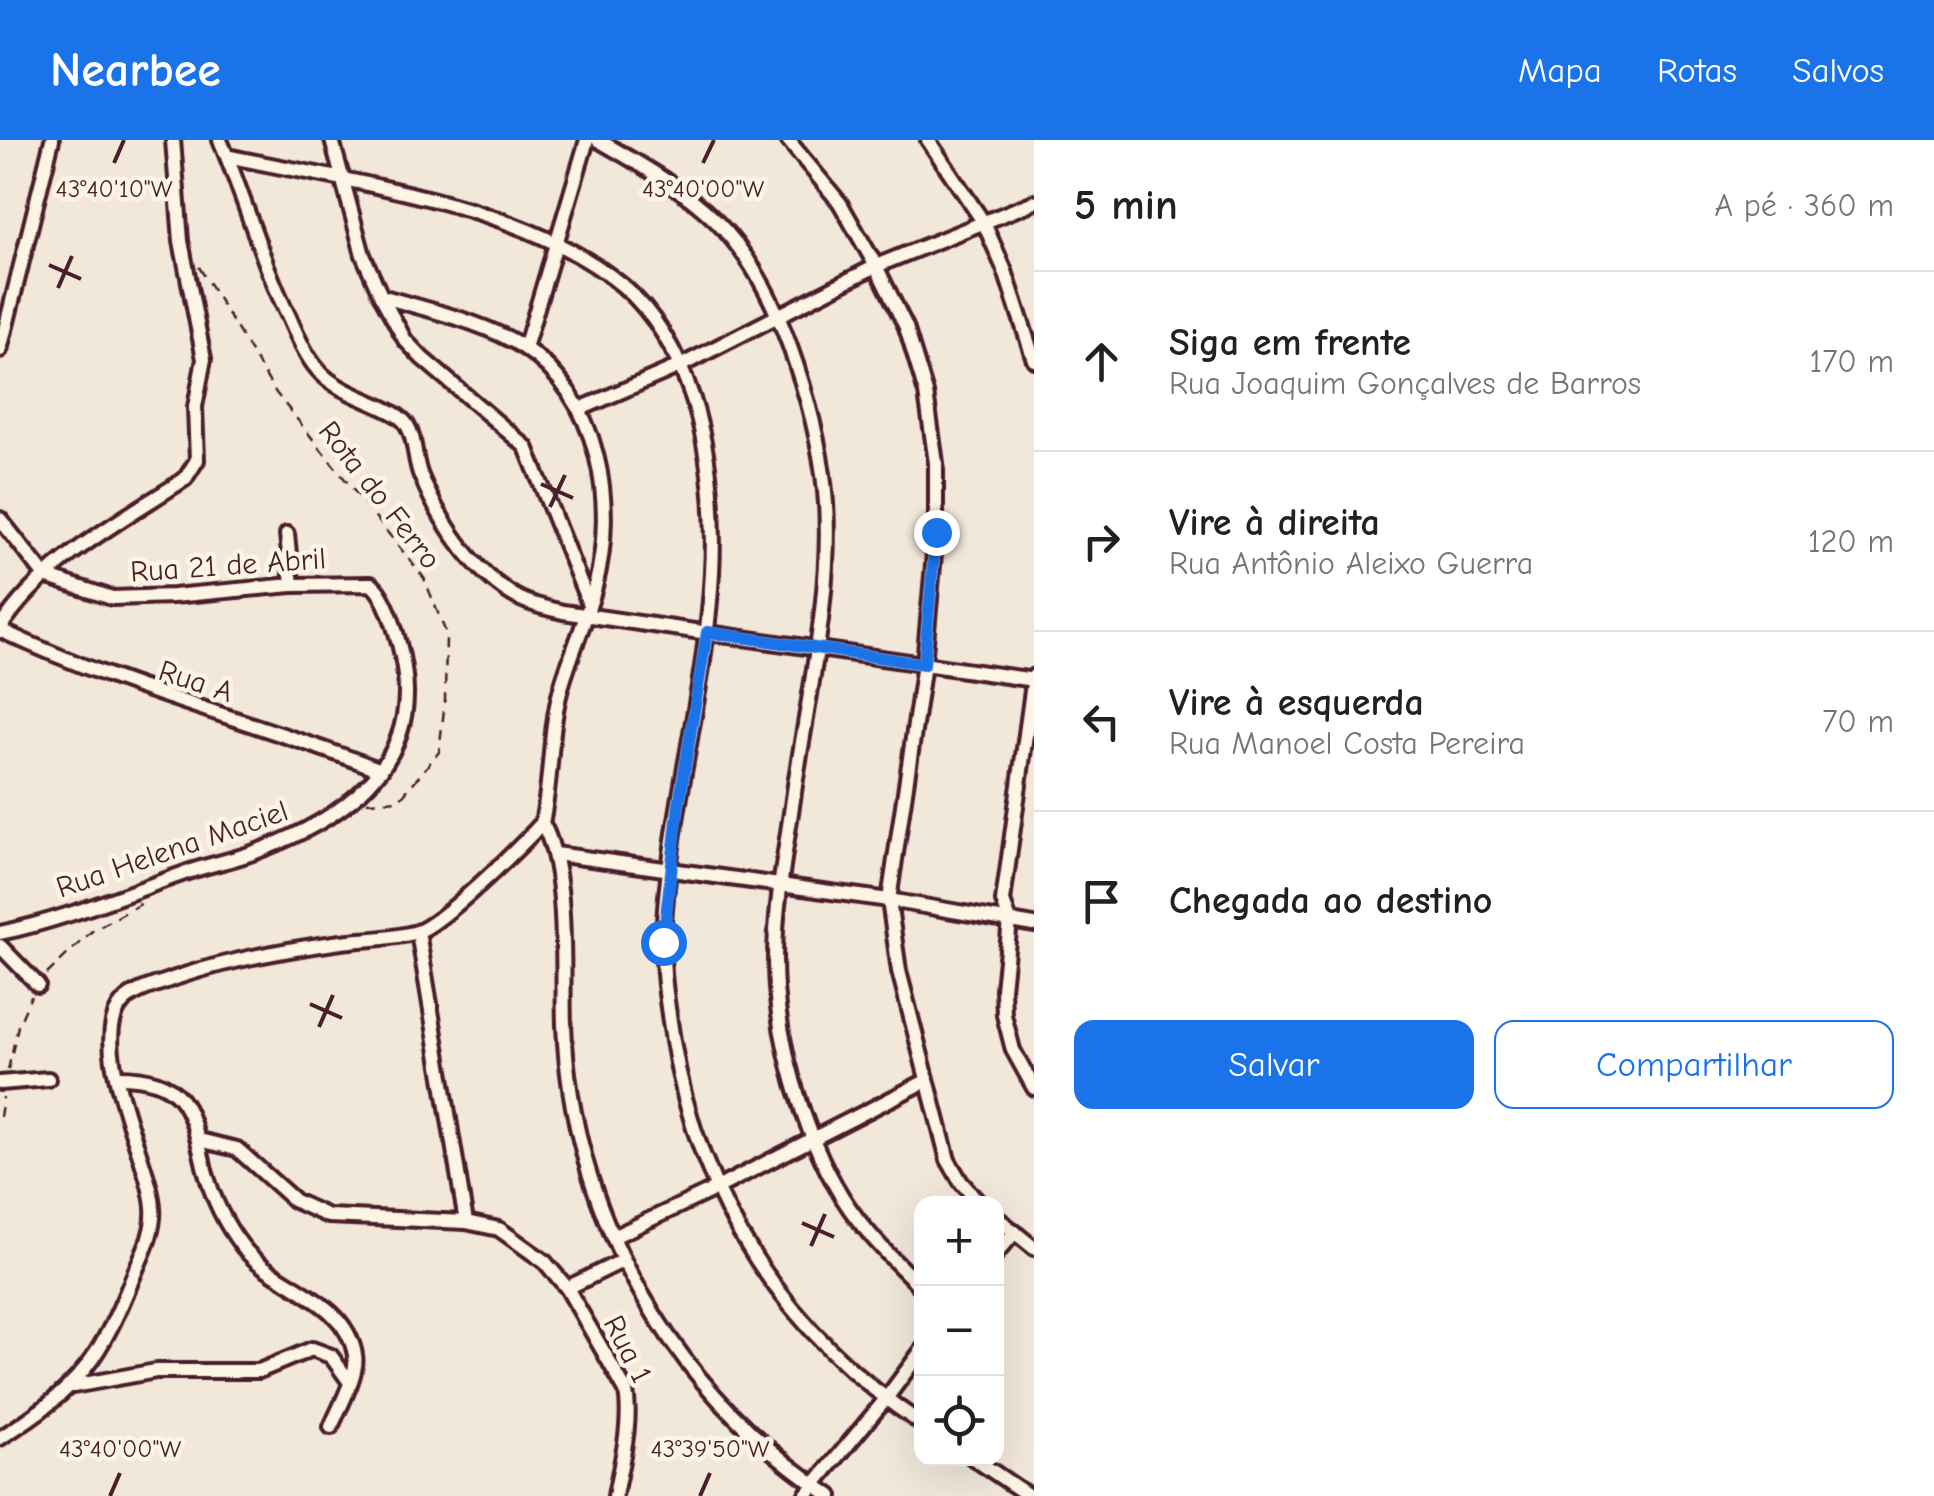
<!DOCTYPE html>
<html lang="pt">
<head>
<meta charset="utf-8">
<style>
	:root { --surface:#fff; --page:#f6f6f6; --text:#202124; --muted:#757577; --line:#e0e0e0; --accent:#1a73e8 }
	body { margin:0; font-family:"Comic Neue",sans-serif; background:var(--page); color:var(--text) }
	.controls { position:absolute; right:30px; bottom:30px; display:grid; overflow:hidden; border-radius:20px; box-shadow:0 10px 40px #0002 }
	.controls button { width:90px; height:90px; display:grid; place-items:center; padding:0; border:0; border-bottom:2px solid var(--line); background:var(--surface); color:var(--text); font:50px sans-serif }
	.stop { position:absolute; width:30px; height:30px; margin:-22px; border:8px solid #1a73e8; border-radius:50%; background:#fff }
	.stop.end { background:#1a73e8; border-color:#fff; box-shadow:0 2px 10px #0008 }
	.list { margin:0; padding:0; list-style:none }
	h2 { display:flex; justify-content:space-between; align-items:center; height:130px; margin:0; padding:0 40px; font-size:42px }
	h2 small { font-size:32px; font-weight:400; color:var(--muted) }
	.list li { display:grid; grid-template-columns:65px 1fr auto; gap:30px; align-items:center; box-sizing:border-box; height:180px; padding:0 40px; border-top:2px solid var(--line) }
	.list b { display:block; font-size:38px; white-space:nowrap }
	.list p { margin:0; font-size:32px; white-space:nowrap; color:var(--muted) }
	.list em { font-size:32px; font-style:normal; color:var(--muted) }
	.actions { display:flex; gap:20px; padding:30px 40px }
	.actions a { flex:1; padding:22px 0; border:2px solid var(--accent); border-radius:20px; text-align:center; font-size:35px; color:var(--accent) }
	.actions .main { background:var(--accent); color:#fff }
	.icon { flex:none; width:55px; height:55px; fill:none; stroke:currentColor; stroke-width:2; stroke-linecap:round; stroke-linejoin:round }
	.map { position:relative; flex:none; width:1034px; height:1356px; overflow:hidden }
	header { display:flex; align-items:center; gap:60px; box-sizing:border-box; height:140px; padding:0 50px; background:var(--accent); color:#fff }
	header strong { font-size:48px }
	nav { display:flex; gap:55px; margin-inline-start:auto; font-size:35px }
	main { display:flex }
	aside { flex:1; background:var(--surface) }
	.map>svg:first-child { display:block }
	.lines { fill:none; stroke-linecap:round; stroke-linejoin:round }
	.minor-casing { stroke:#4a1f2b; stroke-width:20 }
	.path { stroke:#4a1f2b; stroke-width:2.5; stroke-dasharray:10 8; stroke-linecap:butt }
	.minor { stroke:#fcf5e5; stroke-width:12 }
	.route { stroke:#1a73e8; stroke-width:12 }
	.ticks { fill:none; stroke:#4a1f2b; stroke-width:4 }
	.labels { text-anchor:middle; stroke-width:9; stroke-linejoin:round; paint-order:stroke }
	.street-label { font-size:30px; fill:#4a1f2b; stroke:#fcf5e5 }
	.ticks-label { font-size:25px; text-anchor:middle; fill:#4a1f2b; stroke:#fcf5e5; stroke-width:9; stroke-linejoin:round; paint-order:stroke }
</style>
</head>
<body>
<header>
<strong>Nearbee</strong>
<nav><a>Mapa</a><a>Rotas</a><a>Salvos</a></nav>
</header>
<main>
<div class="map">
<svg width="1034" height="1356" viewBox="0 0 1034 1356">
	<rect width="100%" height="100%" fill="#f1e8da"/>
	<filter id="ink" filterUnits="userSpaceOnUse"><feTurbulence type="fractalNoise" baseFrequency=".01" numOctaves="2"/><feDisplacementMap in="SourceGraphic" scale="20" xChannelSelector="R" yChannelSelector="G"/><feConvolveMatrix kernelMatrix="1 2 1 2 8 2 1 2 1" color-interpolation-filters="sRGB"/></filter>
	<g filter="url(#ink)">
		<g class="lines">
			<g class="minor-casing">
				<g id="minor">
					<path d="M 220,0 C 245,58 261,120 289,177 C 297,195 305,215 318,230 C 342,258 395,265 407,285 C 416,299 414,320 421,336 C 439,380 472,430 513,455 C 528,464 546,468 563,472 L 1034,540"/>
					<path d="M 598,0 C 638,23 683,48 716,81 C 750,115 773,160 789,204 C 806,251 820,301 825,351 C 834,442 809,554 795,645 C 786,712 771,780 776,848 C 782,922 813,1023 859,1081 C 878,1105 900,1127 922,1148"/>
					<polyline points="788,0 840,63 876,126 906,187 926,253 936,323 936,392 924,524 889,760 899,831 948,1020 961,1042 980,1064"/>
					<polyline points="928,0 984,83 1005,131 1034,220"/>
					<path d="M 227,16 C 352,43 524,63 623,146 C 658,176 679,217 693,259 C 749,439 670,619 663,801 C 662,834 668,868 673,901 C 699,1062 786,1194 922,1284"/>
					<polyline points="381,156 405,200 422,218 526,307 589,464"/>
					<polyline points="525,208 587,0"/>
					<polyline points="0,210 52,0"/>
					<polyline points="580,269 682,225 876,126 1034,62"/>
					<path d="M 0,379 L 45,436 L 112,458 L 173,456 L 292,445 L 371,444 C 388,456 401,507 404,528 C 420,628 339,681 255,712 C 231,721 206,725 182,734 C 123,755 62,780 0,793"/>
					<polyline points="287,394 292,445"/>
					<path d="M 0,488 C 42,422 121,381 185,339 L 197,320 L 195,267 L 204,219 L 181,101 L 173,0"/>
					<path d="M 0,490 C 123,549 254,581 381,630"/>
					<polyline points="1034,536 1003,761 1010,781 1003,849 1004,875 1013,910 1034,948"/>
					<path d="M 542,683 C 569,728 562,830 564,885 C 572,1076 672,1250 831,1356"/>
					<polyline points="555,714 889,760 1034,785"/>
					<polyline points="418,792 466,1082"/>
					<polyline points="0,806 38,845"/>
					<path d="M 117,937 C 188,937 191,971 205,1030 C 212,1056 225,1084 242,1106 C 273,1147 345,1157 355,1215 C 359,1233 338,1270 331,1287"/>
					<polyline points="0,943 48,939"/>
					<polyline points="199,1000 237,1009 295,1061 328,1076 466,1082 499,1089 545,1122 567,1148 622,1121"/>
					<polyline points="996,1077 1034,1108"/>
					<polyline points="613,1097 715,1049 926,941"/>
					<polyline points="996,1114 1015,1092"/>
					<path d="M 567,1148 L 626,1251 C 632,1285 621,1322 615,1356"/>
					<polyline points="73,1246 156,1231 259,1231 312,1209 331,1216 349,1241"/>
					<path d="M 0,1298 C 81,1247 100,1219 135,1132 C 144,1111 155,1090 153,1067 C 150,1020 85,903 123,862 C 132,852 151,846 164,842 C 220,821 282,810 341,802 C 366,799 393,799 417,792 C 442,784 521,706 542,683 C 552,638 549,592 561,548 C 571,513 586,481 595,447 C 617,364 600,257 523,207 C 483,181 427,170 381,156 L 363,115 L 332,0"/>
					<polyline points="973,1318 1029,1356"/>
					<polyline points="805,1356 885,1260 922,1210"/>
				</g>
			</g>
			<g class="path">
				<polyline points="199,127 276,253 424,438 446,493 445,561 439,612 399,660 367,662"/>
				<polyline points="47,834 92,791 144,762"/>
				<polyline points="8,930 18,886 31,856"/>
				<polyline points="0,977 3,957"/>
			</g>
			<use href="#minor" class="minor"/>
		</g>
	</g>
	<g class="lines" filter="url(#ink)">
		<polyline class="route" points="663,802 679,664 707,492 924,524 936,392"/>
	</g>
	<path class="ticks" d="M 114,23 L 124,0M 703,23 L 714,0M 49,125 L 81,139M 58,148 L 72,116M 541,344 L 573,358M 550,367 L 565,335M 310,864 L 342,878M 319,887 L 333,855M 802,1083 L 834,1097M 811,1106 L 825,1074M 110,1356 L 120,1333M 700,1356 L 710,1333"/>
	<g class="labels">
		<g class="street-label">
			<text transform="translate(380 355) rotate(52)" y="10">Rota do Ferro</text>
			<text transform="translate(228 425) rotate(-4)" y="10">Rua 21 de Abril</text>
			<text transform="translate(196 541) rotate(18)" y="10">Rua A</text>
			<text transform="translate(172 709) rotate(-19)" y="10">Rua Helena Maciel</text>
			<text transform="translate(628 1209) rotate(63)" y="10">Rua 1</text>
		</g>
	</g>
	<g class="ticks-label">
		<text x="114" y="57">43°40'10"W</text>
		<text x="703" y="57">43°40'00"W</text>
		<text x="120" y="1317">43°40'00"W</text>
		<text x="710" y="1317">43°39'50"W</text>
	</g>
</svg>
<div class="controls">
<button>+</button>
<button>−</button>
<button><svg class="icon" aria-label="locate" viewBox="0 0 24 24"><circle cx="12" cy="12" r="6"/><path d="M12 2v4M12 18v4M2 12h4M18 12h4"/></svg></button>
</div>
<div class="stop" style="left:663px;top:802px"></div>
<div class="stop end" style="left:936px;top:392px"></div>
</div>
<aside>
<h2>5 min<small>A pé · 360 m</small></h2>
<ul class="list">
<li><svg class="icon" aria-label="ahead" viewBox="0 0 24 24"><path d="M12 20V5M6 11l6-6 6 6"/></svg><div><b>Siga em frente</b><p>Rua Joaquim Gonçalves de Barros</p></div><em>170 m</em></li>
<li><svg class="icon" aria-label="right" viewBox="0 0 24 24"><path d="M7 20v-9h11M14 6l5 5-5 5"/></svg><div><b>Vire à direita</b><p>Rua Antônio Aleixo Guerra</p></div><em>120 m</em></li>
<li><svg class="icon" aria-label="left" viewBox="0 0 24 24"><path d="M17 20v-9H6M10 6l-5 5 5 5"/></svg><div><b>Vire à esquerda</b><p>Rua Manoel Costa Pereira</p></div><em>70 m</em></li>
<li><svg class="icon" aria-label="arrive" viewBox="0 0 24 24"><path d="M6 21V4h12l-3 4 3 4H6"/></svg><div><b>Chegada ao destino</b></div></li>
</ul>
<div class="actions"><a class="main">Salvar</a><a>Compartilhar</a></div>
</aside>
</main>
</body>
</html>
